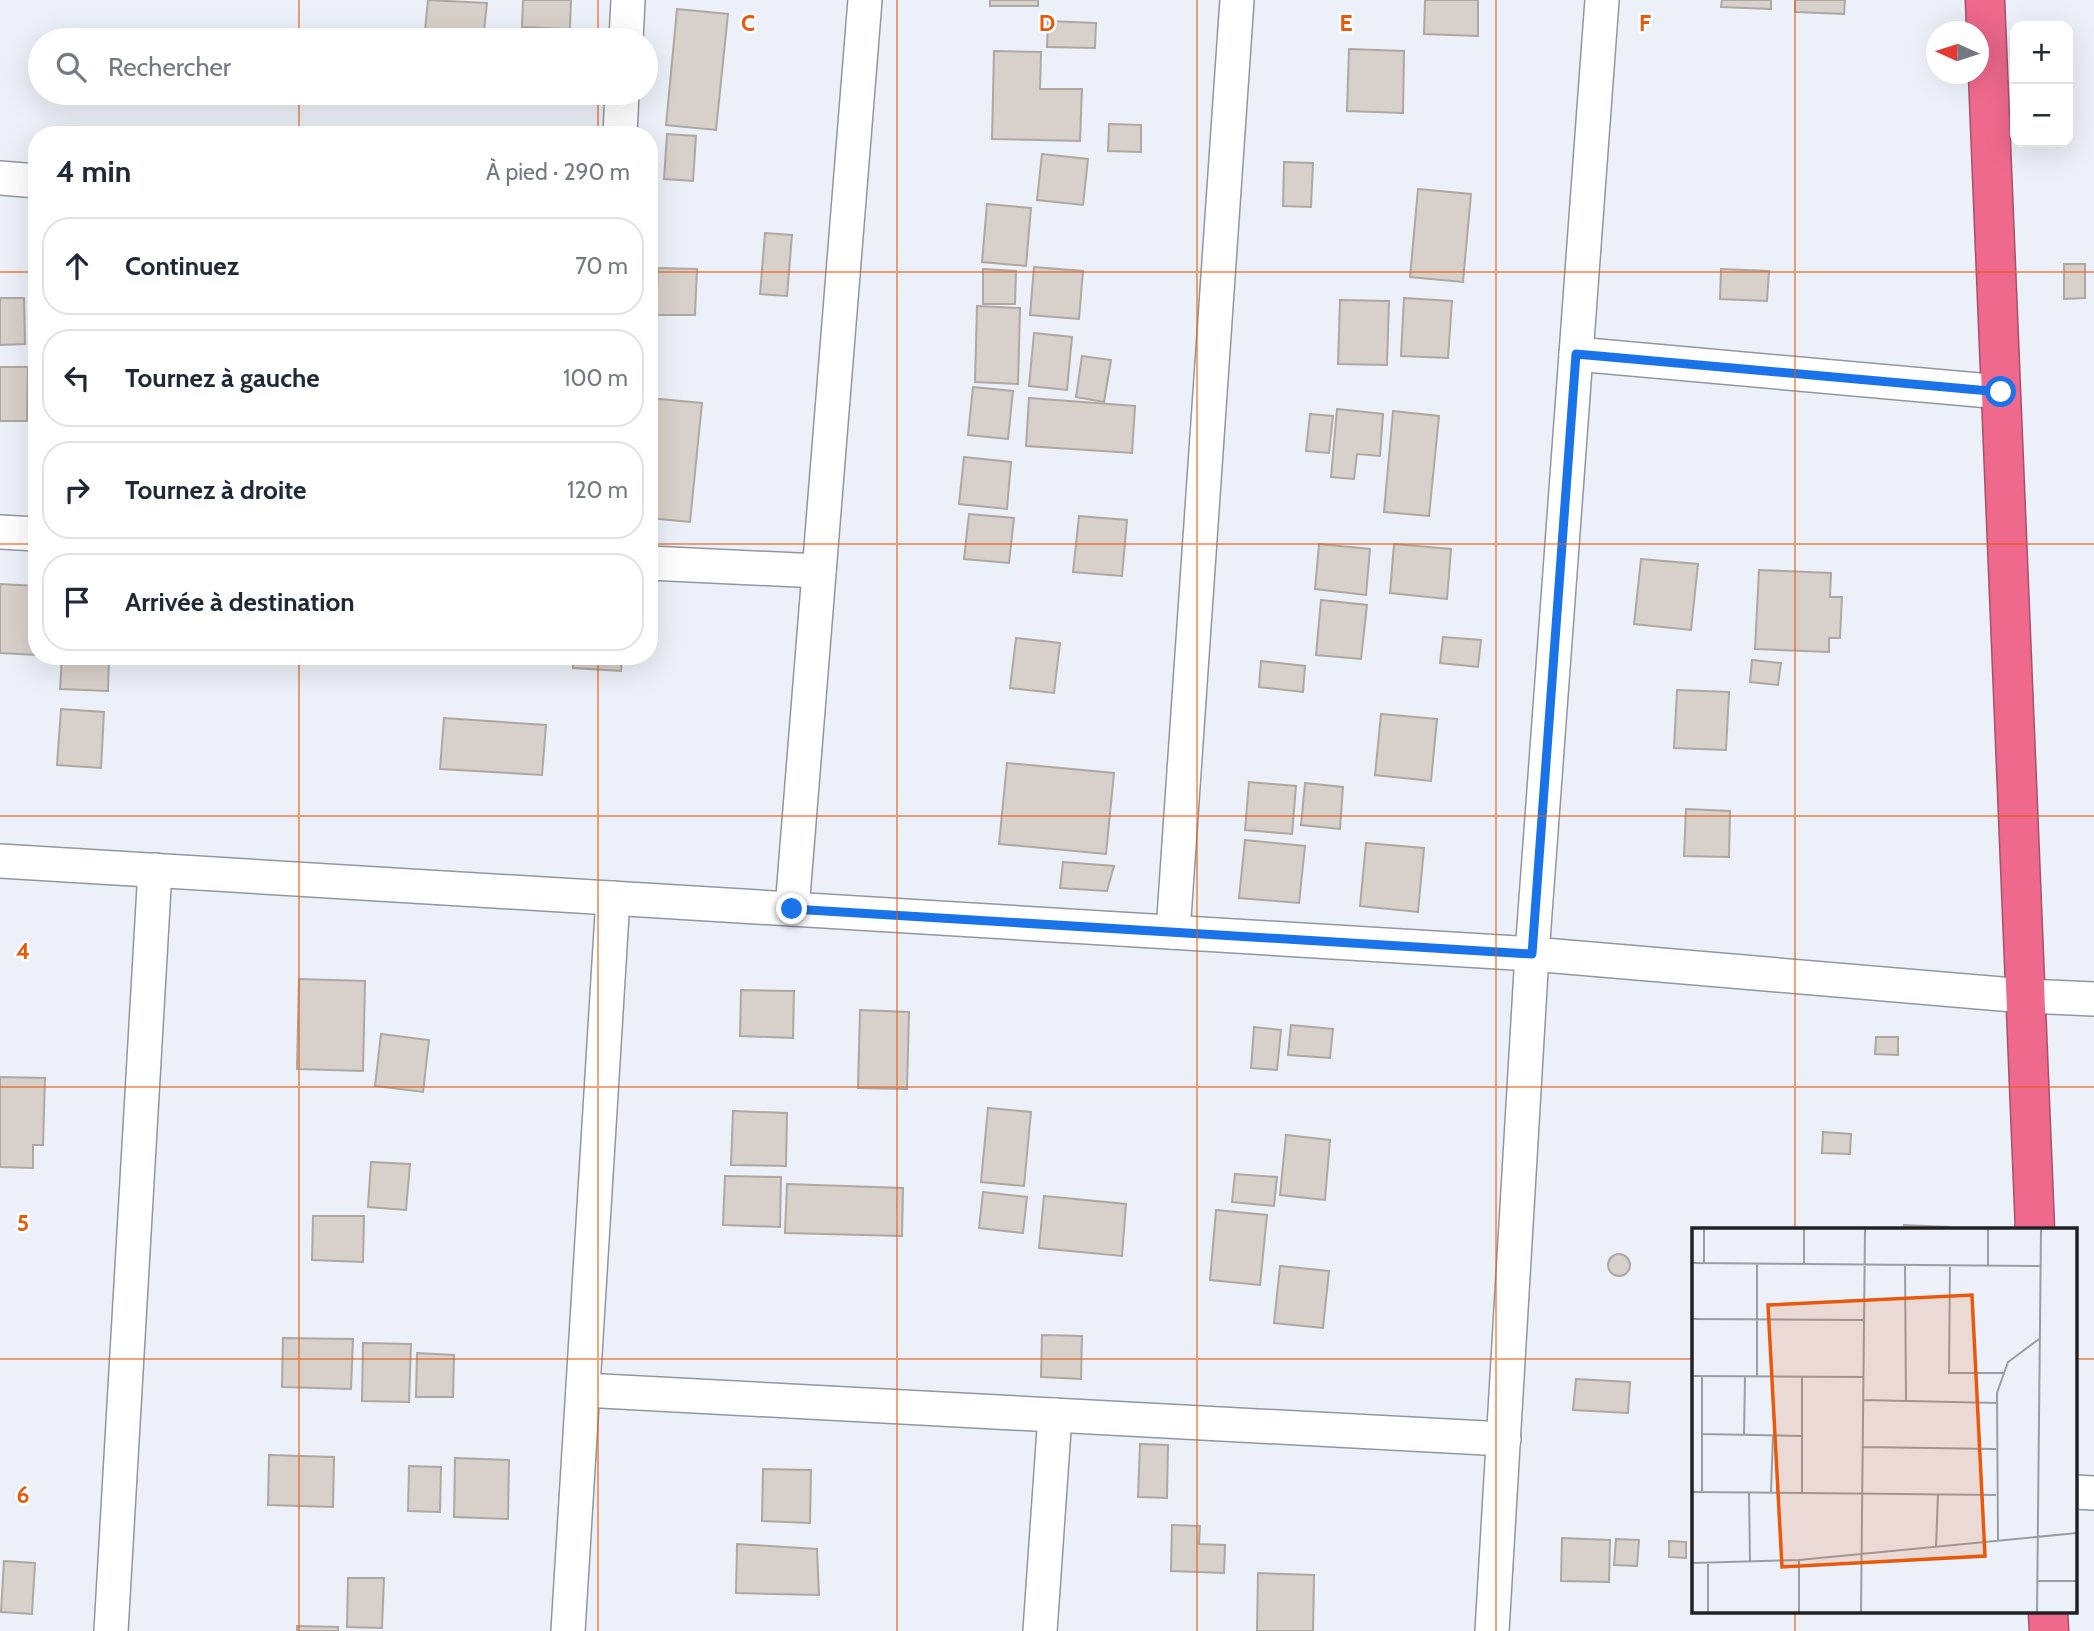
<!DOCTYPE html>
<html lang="fr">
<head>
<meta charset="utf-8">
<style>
	:root { --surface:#fff; --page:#f2f2f3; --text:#1f2937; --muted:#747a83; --line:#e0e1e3 }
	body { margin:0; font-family:Cabin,sans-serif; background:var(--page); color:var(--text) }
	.controls { position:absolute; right:21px; top:21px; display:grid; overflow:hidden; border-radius:14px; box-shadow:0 7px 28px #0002 }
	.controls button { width:63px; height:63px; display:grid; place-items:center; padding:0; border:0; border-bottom:2px solid var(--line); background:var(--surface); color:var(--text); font:35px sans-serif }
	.compass { position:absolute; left:1926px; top:21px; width:63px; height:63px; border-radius:50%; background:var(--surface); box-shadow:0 7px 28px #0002; rotate:273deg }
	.stop { position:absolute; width:21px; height:21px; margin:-16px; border:5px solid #1a73e8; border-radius:50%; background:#fff }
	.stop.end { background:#1a73e8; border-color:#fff; box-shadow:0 2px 7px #0008 }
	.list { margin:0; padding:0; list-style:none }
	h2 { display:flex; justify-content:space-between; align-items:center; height:91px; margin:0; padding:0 28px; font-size:30px }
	h2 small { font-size:23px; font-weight:400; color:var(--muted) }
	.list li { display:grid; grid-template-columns:46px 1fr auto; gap:21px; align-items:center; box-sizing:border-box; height:98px; margin:0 14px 14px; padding:0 14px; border:2px solid var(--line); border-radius:28px }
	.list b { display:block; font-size:26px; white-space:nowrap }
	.list em { font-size:23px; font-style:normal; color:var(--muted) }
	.icon { flex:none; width:38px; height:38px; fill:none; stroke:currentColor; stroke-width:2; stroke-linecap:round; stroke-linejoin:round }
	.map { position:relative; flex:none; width:2094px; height:1631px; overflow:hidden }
	.search { position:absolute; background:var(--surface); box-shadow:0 7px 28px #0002; left:28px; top:28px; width:630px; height:77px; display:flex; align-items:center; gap:18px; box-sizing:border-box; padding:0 24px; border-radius:38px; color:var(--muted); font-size:26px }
	.panel { position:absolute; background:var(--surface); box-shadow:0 7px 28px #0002; left:28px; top:126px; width:630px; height:539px; border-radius:28px }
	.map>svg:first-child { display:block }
	.building { fill:#d8d0ca; stroke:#afa8a2; stroke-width:2 }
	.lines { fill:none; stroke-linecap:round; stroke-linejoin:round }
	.street-casing { stroke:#93969e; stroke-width:36 }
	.highway-casing { stroke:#a75069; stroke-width:41 }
	.street { stroke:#fff; stroke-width:33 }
	.highway { stroke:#ef698d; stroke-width:38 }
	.route { stroke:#1a73e8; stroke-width:9 }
	.grid { fill:none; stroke:#e8590c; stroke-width:2; stroke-opacity:0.55 }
	.inset-road { fill:none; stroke:#9a9ea4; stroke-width:2 }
	.view { fill:#e8590c; fill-opacity:0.15; stroke:#e8590c; stroke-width:3.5 }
	.inset-edge { fill:none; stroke:#202225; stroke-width:3.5 }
	.grid-label { font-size:23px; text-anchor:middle; font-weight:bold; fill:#e8590c; stroke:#fff; stroke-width:5; stroke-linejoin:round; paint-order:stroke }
</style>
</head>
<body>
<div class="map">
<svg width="2094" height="1631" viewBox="0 0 2094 1631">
	<rect width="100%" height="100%" fill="#ecf0f8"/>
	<g class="building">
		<polygon points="428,0 487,3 483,40 424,40"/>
		<polygon points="523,0 571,0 570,29 522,27"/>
		<rect x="990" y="0" width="48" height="6"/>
		<polygon points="1425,0 1478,0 1478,36 1424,34"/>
		<polygon points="1722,0 1771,0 1771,9 1721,7"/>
		<polygon points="1795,0 1845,0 1844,14 1795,12"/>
		<polygon points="677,9 728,14 716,130 666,125"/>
		<polygon points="1048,21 1096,23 1095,48 1047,47"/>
		<polygon points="1349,49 1404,51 1403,113 1347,111"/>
		<polygon points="994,51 1041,52 1040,89 1082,89 1080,141 992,139"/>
		<polygon points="1109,124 1141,125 1141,152 1108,151"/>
		<polygon points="667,134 696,136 693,181 664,179"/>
		<polygon points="1042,154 1088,159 1083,205 1037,200"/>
		<polygon points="1284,162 1313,163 1311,207 1283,206"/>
		<polygon points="1418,189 1471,194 1463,282 1410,277"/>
		<polygon points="987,204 1031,208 1026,266 982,262"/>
		<polygon points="765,233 792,235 787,296 760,294"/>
		<polygon points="2064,264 2085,264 2085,298 2064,299"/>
		<polygon points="1034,267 1083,271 1079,319 1030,315"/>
		<polygon points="658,268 697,269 695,315 656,315"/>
		<polygon points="983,269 1016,271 1015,304 983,304"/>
		<polygon points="1721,269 1769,271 1767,301 1720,299"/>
		<polygon points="0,298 24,298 25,344 0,345"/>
		<polygon points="1404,298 1452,301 1448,358 1401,356"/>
		<polygon points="1340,300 1389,301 1387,365 1338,364"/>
		<polygon points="977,306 1020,308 1018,384 975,382"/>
		<polygon points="1034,333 1072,337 1067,390 1029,386"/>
		<polygon points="1082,356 1111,360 1104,402 1076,397"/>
		<polygon points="0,367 28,367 27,421 0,421"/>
		<polygon points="973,387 1013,391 1008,439 968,435"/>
		<polygon points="649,398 702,403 690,522 649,518"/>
		<polygon points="1029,398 1135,406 1132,453 1026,446"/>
		<polygon points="1337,409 1383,414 1380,456 1357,454 1354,479 1331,477"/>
		<polygon points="1393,411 1439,416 1429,516 1384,512"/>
		<polygon points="1310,414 1333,416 1329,453 1306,451"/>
		<polygon points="964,457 1011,462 1007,509 959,504"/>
		<polygon points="969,514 1014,518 1009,563 964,559"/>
		<polygon points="1079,516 1127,520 1122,576 1073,572"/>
		<polygon points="1319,544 1370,549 1366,595 1315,589"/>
		<polygon points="1394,544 1451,549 1447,599 1390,593"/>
		<polygon points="1641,559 1698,564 1691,630 1634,624"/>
		<polygon points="1759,570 1831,573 1830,597 1842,597 1840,638 1829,638 1829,652 1755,649"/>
		<polygon points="0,584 37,586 37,655 0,653"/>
		<polygon points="1321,600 1367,605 1361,659 1316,655"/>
		<polygon points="1443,637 1481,640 1478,667 1440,663"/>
		<polygon points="1016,638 1060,643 1054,693 1010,688"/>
		<polygon points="62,656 109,656 108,691 60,689"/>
		<polygon points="573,656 622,656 621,671 573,668"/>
		<polygon points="1752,660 1781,663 1778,685 1750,682"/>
		<polygon points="1261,661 1305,666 1303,692 1259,687"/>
		<polygon points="1677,690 1729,692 1726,750 1674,748"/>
		<polygon points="61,709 104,712 101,768 57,765"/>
		<polygon points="1381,714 1437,719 1431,781 1375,775"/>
		<polygon points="444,718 546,725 542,775 440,769"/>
		<polygon points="1007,763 1114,773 1106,854 999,844"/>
		<polygon points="1249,782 1296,786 1292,834 1245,830"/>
		<polygon points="1305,783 1343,787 1340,829 1301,825"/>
		<polygon points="1686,809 1730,811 1729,857 1684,856"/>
		<polygon points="1245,840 1305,846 1299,903 1239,898"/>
		<polygon points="1366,843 1424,848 1418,912 1360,906"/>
		<polygon points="1063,862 1114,866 1107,891 1060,888"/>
		<polygon points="299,979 365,981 363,1071 297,1069"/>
		<polygon points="741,990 794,991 793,1038 740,1036"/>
		<polygon points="860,1010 909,1012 907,1089 858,1088"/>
		<polygon points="1291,1025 1333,1029 1330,1058 1288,1055"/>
		<polygon points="1254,1027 1281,1030 1277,1070 1251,1068"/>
		<polygon points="381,1034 429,1040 423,1092 375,1086"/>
		<polygon points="1876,1037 1898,1037 1898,1055 1875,1054"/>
		<polygon points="0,1077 45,1078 43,1145 33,1145 33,1168 0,1167"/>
		<polygon points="988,1108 1031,1112 1024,1186 981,1182"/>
		<polygon points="733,1111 787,1113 786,1166 731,1165"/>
		<polygon points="1823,1132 1851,1134 1850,1154 1822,1153"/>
		<polygon points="1286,1135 1330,1140 1325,1200 1280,1195"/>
		<polygon points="371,1162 410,1164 406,1210 368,1207"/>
		<polygon points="1235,1174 1277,1177 1274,1206 1232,1202"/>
		<polygon points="725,1176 781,1177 780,1227 723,1225"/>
		<polygon points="787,1184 903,1188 902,1236 785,1233"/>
		<polygon points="983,1192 1027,1197 1023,1233 979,1228"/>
		<polygon points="1044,1196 1126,1204 1122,1256 1039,1248"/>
		<polygon points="1216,1210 1267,1215 1260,1285 1210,1280"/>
		<polygon points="313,1216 364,1216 363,1262 312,1260"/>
		<polygon points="1904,1225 1949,1227 1948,1230 1903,1230"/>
		<circle cx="1619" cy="1265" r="11"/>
		<polygon points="1280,1266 1329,1271 1323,1328 1274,1323"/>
		<polygon points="1042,1335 1082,1336 1081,1379 1041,1377"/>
		<polygon points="283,1338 353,1339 351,1389 282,1387"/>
		<polygon points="363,1343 411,1344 409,1402 362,1401"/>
		<polygon points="417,1353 454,1355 453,1397 416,1397"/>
		<polygon points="1576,1379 1630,1382 1628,1413 1573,1410"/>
		<polygon points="1140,1444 1168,1445 1167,1498 1138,1497"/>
		<polygon points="269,1455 334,1457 333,1507 268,1505"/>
		<polygon points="455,1458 509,1460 508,1519 454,1517"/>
		<polygon points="409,1466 441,1467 440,1512 408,1511"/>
		<polygon points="763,1469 811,1470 810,1523 762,1521"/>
		<polygon points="1172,1525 1200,1526 1199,1544 1225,1545 1224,1573 1171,1571"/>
		<polygon points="1562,1538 1610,1540 1609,1582 1561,1581"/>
		<polygon points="1616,1539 1639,1540 1637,1566 1614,1565"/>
		<polygon points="1669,1541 1686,1542 1686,1558 1669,1557"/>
		<polygon points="737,1544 817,1549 819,1595 736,1593"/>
		<polygon points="4,1561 35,1563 32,1614 1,1612"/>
		<polygon points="1258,1573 1314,1575 1313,1631 1257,1631"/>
		<polygon points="348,1578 384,1578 382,1628 347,1627"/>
		<polygon points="297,1626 338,1627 338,1631 297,1631"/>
	</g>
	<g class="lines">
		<g class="street-casing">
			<g id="street">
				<polyline points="626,40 628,0"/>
				<polyline points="620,135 622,93"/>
				<polyline points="0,178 37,181"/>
				<polyline points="1576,354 2001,392"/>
				<polyline points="0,532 37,534"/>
				<polyline points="649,563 819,571"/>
				<polyline points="0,861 1532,954 2025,996 2094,999"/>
				<polyline points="792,909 865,0"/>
				<polyline points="1173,932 1237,0"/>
				<polyline points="583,1390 1504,1439"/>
				<polyline points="2075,1492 2094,1493"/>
				<polyline points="111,1631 155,870"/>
				<polyline points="568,1631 613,898"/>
				<polyline points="1040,1631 1055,1415"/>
				<polyline points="1492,1631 1532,954 1602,0"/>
			</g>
		</g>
		<g class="highway-casing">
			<g id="highway">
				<polyline points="1985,0 2035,1230"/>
				<polyline points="2048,1612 2049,1631"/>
			</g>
		</g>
		<use href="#street" class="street"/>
		<use href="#highway" class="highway"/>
	</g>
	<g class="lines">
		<polyline class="route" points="792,909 1532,954 1576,354 2001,392"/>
	</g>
	<path class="grid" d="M 299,0 L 299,40M 598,0 L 598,40M 897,0 L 897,1631M 1197,0 L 1197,1631M 1496,0 L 1496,1631M 1795,0 L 1795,1230M 299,93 L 299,135M 598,93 L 598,135M 0,272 L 37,272M 649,272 L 2094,272M 0,544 L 37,544M 649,544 L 2094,544M 299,656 L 299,1631M 598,656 L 598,1631M 0,816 L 2094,816M 0,1087 L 2094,1087M 0,1359 L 1693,1359M 2075,1359 L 2094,1359M 1795,1612 L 1795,1631"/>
	<g transform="translate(1692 1228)">
		<rect width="385" height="385" fill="#ecf0f8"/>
		<path class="inset-road" d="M 0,35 L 349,38M 12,35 L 12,1M 112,36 L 112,1M 213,36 L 214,173M 258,37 L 257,145 L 312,145M 296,37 L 296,1M 0,91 L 172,92M 0,148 L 172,149M 65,148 L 65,35M 171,172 L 305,175M 10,206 L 110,208M 52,207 L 53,148M 171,219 L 304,221M 10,263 L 10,148M 0,264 L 304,267M 57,264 L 58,334M 79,264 L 81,207M 110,264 L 110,149M 306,313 L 305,165 L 316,134 L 347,111M 244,319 L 246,266M 0,335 L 107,332 L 385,305M 345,353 L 385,353M 16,384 L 16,336M 107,384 L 107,332M 169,384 L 173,1M 345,384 L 349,1"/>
		<path class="view" d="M 280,67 L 293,328 L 90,339 L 76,77 Z"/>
		<rect width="385" height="385" class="inset-edge"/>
	</g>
	<g class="grid-label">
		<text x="748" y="31">C</text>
		<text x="1047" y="31">D</text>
		<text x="1346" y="31">E</text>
		<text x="1645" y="31">F</text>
		<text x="23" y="959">4</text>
		<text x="23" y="1231">5</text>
		<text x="23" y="1503">6</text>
	</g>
</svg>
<div class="controls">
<button>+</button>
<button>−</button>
</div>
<svg class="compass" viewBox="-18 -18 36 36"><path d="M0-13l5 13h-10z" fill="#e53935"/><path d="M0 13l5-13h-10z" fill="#747a83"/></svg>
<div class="stop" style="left:2001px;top:392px"></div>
<div class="stop end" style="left:792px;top:909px"></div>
<div class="search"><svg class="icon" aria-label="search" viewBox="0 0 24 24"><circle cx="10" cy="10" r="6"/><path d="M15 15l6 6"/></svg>Rechercher</div>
<section class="panel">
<h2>4 min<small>À pied · 290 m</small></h2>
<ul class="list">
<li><svg class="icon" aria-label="ahead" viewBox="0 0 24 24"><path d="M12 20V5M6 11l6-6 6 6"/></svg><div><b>Continuez</b></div><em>70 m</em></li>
<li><svg class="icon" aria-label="left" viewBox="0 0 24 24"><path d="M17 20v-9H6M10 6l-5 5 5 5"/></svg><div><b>Tournez à gauche</b></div><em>100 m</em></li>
<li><svg class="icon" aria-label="right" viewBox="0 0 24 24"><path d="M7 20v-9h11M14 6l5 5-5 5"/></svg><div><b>Tournez à droite</b></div><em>120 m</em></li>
<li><svg class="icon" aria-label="arrive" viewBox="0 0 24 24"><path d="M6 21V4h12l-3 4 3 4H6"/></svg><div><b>Arrivée à destination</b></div></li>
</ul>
</section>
</div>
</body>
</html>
